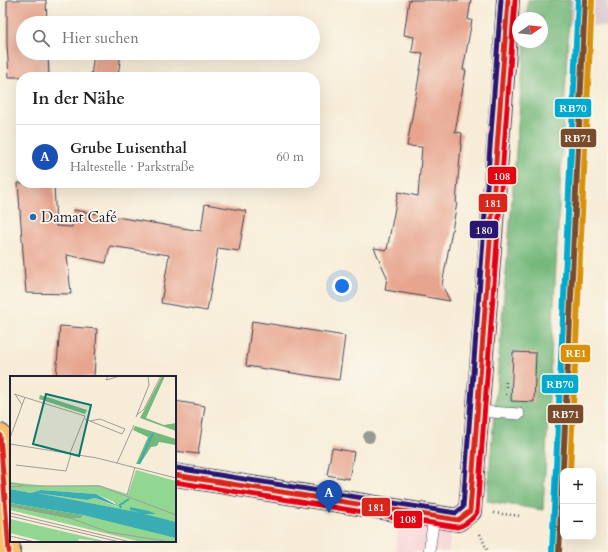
<!DOCTYPE html>
<html lang="de">
<head>
<meta charset="utf-8">
<style>
	:root { --surface:#fff; --page:#f6f6f6; --text:#222; --muted:#767676; --line:#e0e0e0; --accent:#1f6fb2 }
	body { margin:0; font-family:Cardo,serif; background:var(--page); color:var(--text) }
	.controls { position:absolute; right:12px; bottom:12px; display:grid; overflow:hidden; border-radius:8px; box-shadow:0 4px 16px #0002 }
	.controls button { width:36px; height:36px; display:grid; place-items:center; padding:0; border:0; border-bottom:1px solid var(--line); background:var(--surface); color:var(--text); font:20px sans-serif }
	.compass { position:absolute; left:512px; top:12px; width:36px; height:36px; border-radius:50%; background:var(--surface); box-shadow:0 4px 16px #0002; rotate:76deg }
	.you { position:absolute; left:342px; top:286px; width:14px; height:14px; margin:-10px; border:3px solid #fff; border-radius:50%; background:#1a73e8; box-shadow:0 0 0 6px #1a73e833 }
	.badge { display:grid; place-items:center; width:26px; height:26px; border-radius:50%; background:var(--accent); color:#fff; font-size:13px; font-weight:700 }
	.pin { position:absolute; translate:-50% -33px; filter:drop-shadow(0 1px 2px #0008) }
	.pin::after { content:''; position:absolute; top:21px; width:14px; height:12px; background:inherit; clip-path:polygon(0 0,100% 0,50% 100%) }
	.list { margin:0; padding:0; list-style:none }
	h2 { display:flex; justify-content:space-between; align-items:center; height:52px; margin:0; padding:0 16px; font-size:17px }
	h2 small { font-size:13px; font-weight:400; color:var(--muted) }
	.list li { display:grid; grid-template-columns:26px 1fr auto; gap:12px; align-items:center; box-sizing:border-box; height:64px; padding:0 16px; border-top:1px solid var(--line) }
	.list b { display:block; font-size:15px; white-space:nowrap }
	.list p { margin:0; font-size:13px; white-space:nowrap; color:var(--muted) }
	.list em { font-size:13px; font-style:normal; color:var(--muted) }
	.icon { flex:none; width:22px; height:22px; fill:none; stroke:currentColor; stroke-width:2; stroke-linecap:round; stroke-linejoin:round }
	.map { position:relative; flex:none; width:608px; height:552px; overflow:hidden }
	.search { position:absolute; background:var(--surface); box-shadow:0 4px 16px #0002; left:16px; top:16px; width:304px; height:44px; display:flex; align-items:center; gap:10px; box-sizing:border-box; padding:0 14px; border-radius:22px; color:var(--muted); font-size:15px }
	.panel { position:absolute; background:var(--surface); box-shadow:0 4px 16px #0002; left:16px; top:72px; width:304px; height:116px; border-radius:16px }
	.map>svg:first-child { display:block }
	.built { fill:#f7cfd5 }
	.industrial { fill:#d2bdc8 }
	.forest { fill:#75b87b; stroke:#4c6d5b }
	.building { fill:#e7a58f }
	.lines { fill:none; stroke-linecap:round; stroke-linejoin:round }
	.lane-casing { stroke:#424052; stroke-width:12 }
	.street-casing { stroke:#424052; stroke-width:24 }
	.primary-casing { stroke:#424052; stroke-width:24 }
	.path { stroke:#424052; stroke-width:2.5; stroke-dasharray:1 3; stroke-linecap:butt }
	.lane { stroke:#fff; stroke-width:11 }
	.street { stroke:#fff; stroke-width:22 }
	.primary { stroke:#f7c06c; stroke-width:22 }
	.bus-1-casing { stroke:#fbf7ec; stroke-width:8 }
	.bus-2-casing { stroke:#fbf7ec; stroke-width:8 }
	.bus-3-casing { stroke:#fbf7ec; stroke-width:8 }
	.bus-1 { stroke:#d9261c; stroke-width:5 }
	.bus-2 { stroke:#e30513; stroke-width:5 }
	.bus-3 { stroke:#291770; stroke-width:5 }
	.rail-1-casing { stroke:#fbf7ec; stroke-width:9 }
	.rail-2-casing { stroke:#fbf7ec; stroke-width:9 }
	.rail-3-casing { stroke:#fbf7ec; stroke-width:9 }
	.rail-1 { stroke:#7a4b2a; stroke-width:6 }
	.rail-2 { stroke:#d79209; stroke-width:6 }
	.rail-3 { stroke:#00a9ce; stroke-width:6 }
	.tree { fill:#959b90 }
	.poi-dot { fill:#1f6fb2; stroke:#fbf7ec; stroke-width:1.5 }
	.labels { text-anchor:middle; stroke-width:3.5; stroke-linejoin:round; paint-order:stroke }
	.poi-label { font-size:15px; fill:#22223b; stroke:#fbf7ec; text-anchor:start }
	.inset-river { fill:none; stroke:#3aacb3; stroke-width:2 }
	.inset-road { fill:none; stroke:#a29b99; stroke-width:1 }
	.view { fill:#0f766e; fill-opacity:0.15; stroke:#0f766e; stroke-width:2 }
	.inset-edge { fill:none; stroke:#22223b; stroke-width:2 }
	.line-badge { stroke:#fbf7ec; stroke-width:1.5 }
	.badge-label { font-size:11px; text-anchor:middle; font-weight:bold; fill:#fff }
</style>
</head>
<body>
<div class="map">
<svg width="608" height="552" viewBox="0 0 608 552">
	<rect width="100%" height="100%" fill="#fbf7ec"/>
	<filter id="ink" filterUnits="userSpaceOnUse"><feTurbulence type="fractalNoise" baseFrequency=".025" numOctaves="2"/><feDisplacementMap in="SourceGraphic" scale="8" xChannelSelector="R" yChannelSelector="G"/><feConvolveMatrix kernelMatrix="1 2 1 2 8 2 1 2 1" color-interpolation-filters="sRGB"/></filter>
	<filter id="wash" filterUnits="userSpaceOnUse"><feTurbulence type="fractalNoise" baseFrequency=".012" numOctaves="4" result="noise"/><feDisplacementMap in="SourceGraphic" scale="16" xChannelSelector="R" yChannelSelector="G"/><feGaussianBlur stdDeviation="0.9" result="paint"/><feColorMatrix in="noise" values="0 0 0 0 0 0 0 0 0 0 0 0 0 0 0 0 0 1.4 0 .05"/><feComposite in="paint" operator="in"/></filter>
	<g filter="url(#wash)">
		<rect width="100%" height="100%" fill="#f7ecd7"/>
		<polygon class="built" points="399,523 451,532 448,552 395,552"/>
		<polygon class="industrial" points="570,0 608,0 608,27 568,24"/>
		<polygon class="forest" points="528,0 570,0 543,510 487,501 525,42 542,42 542,18 527,18"/>
		<g id="blocks">
			<g class="building">
				<polygon points="7,0 46,0 47,23 23,23 23,53 48,53 49,77 9,77 7,44"/>
				<polygon points="409,0 471,0 468,20 472,20 463,70 466,70 455,132 462,133 456,203 457,203 442,285 450,301 385,290 387,277 374,248 387,250 398,192 418,196 422,147 407,146 423,53 412,52 414,37 404,35"/>
				<polygon points="99,18 125,22 125,23 98,23"/>
				<polygon points="94,53 121,53 118,77 91,77"/>
				<polygon points="18,183 54,183 56,226 72,227 74,210 201,231 205,204 246,211 239,251 218,248 207,311 161,303 169,255 110,246 106,263 67,255 71,294 26,293"/>
				<polygon points="252,321 345,336 339,380 246,366"/>
				<polygon points="60,326 97,329 94,377 56,377"/>
				<polygon points="513,352 536,353 534,402 511,401"/>
				<polygon points="175,401 205,406 198,454 175,451"/>
				<polygon points="332,448 354,452 349,479 327,475"/>
			</g>
		</g>
	</g>
	<g filter="url(#ink)">
		<use href="#blocks" fill-opacity="0" stroke="#424052" stroke-width="1"/>
		<g class="lines">
			<g class="lane-casing">
				<g id="lane">
					<polyline points="478,411 519,414"/>
					<polyline points="429,552 434,517"/>
				</g>
			</g>
			<g class="street-casing">
				<polyline id="street" points="175,475 458,520 470,511 504,65 508,0"/>
			</g>
			<g class="primary-casing">
				<polyline id="primary" points="0,435 9,552"/>
			</g>
			<g class="path">
				<polyline points="506,395 506,382"/>
				<polyline points="494,513 521,516"/>
				<polyline points="480,534 488,552"/>
			</g>
			<use href="#lane" class="lane"/>
			<use href="#street" class="street"/>
			<use href="#primary" class="primary"/>
			<g class="bus-1-casing">
				<g id="bus-1">
					<polyline points="0,435 9,552"/>
					<polyline points="175,475 458,520 470,511 508,0"/>
				</g>
			</g>
			<g class="bus-2-casing">
				<path id="bus-2" d="M 175,482 L 457,527 C 464,526 474,518 477,512 L 515,0"/>
			</g>
			<g class="bus-3-casing">
				<polyline id="bus-3" points="176,468 456,513 463,507 501,0"/>
			</g>
			<use href="#bus-1" class="bus-1"/>
			<use href="#bus-2" class="bus-2"/>
			<use href="#bus-3" class="bus-3"/>
			<g class="rail-1-casing">
				<polyline id="rail-1" points="559,552 585,0"/>
			</g>
			<g class="rail-2-casing">
				<polyline id="rail-2" points="570,471 592,0"/>
			</g>
			<g class="rail-3-casing">
				<polyline id="rail-3" points="552,552 578,0"/>
			</g>
			<use href="#rail-1" class="rail-1"/>
			<use href="#rail-2" class="rail-2"/>
			<use href="#rail-3" class="rail-3"/>
		</g>
		<circle class="tree" cx="369" cy="437" r="6"/>
	</g>
	<circle class="poi-dot" cx="33" cy="217" r="4"/>
	<g class="labels">
		<g class="poi-label">
			<text x="41" y="222">Damat Café</text>
		</g>
	</g>
	<g transform="translate(10 376)">
		<rect width="166" height="166" fill="#f7ecd7"/>
		<path d="M 126,94 L 166,105 L 166,146 L 27,117 L 77,124 L 85,122 L 108,131 L 104,126 L 86,118 L 31,114 L 21,117 L 0,113 L 0,106 L 38,110 L 88,109 L 118,118 ZM 0,131 L 60,143 L 71,142 L 73,139 L 149,156 L 166,162 L 166,166 L 127,165 L 0,134 ZM 0,143 L 90,164 L 95,166 L 69,163 L 68,166 L 35,166 L 0,157 Z" fill="#92d791"/>
		<path d="M 152,0 L 155,0 L 136,42 L 154,49 L 166,47 L 166,55 L 130,42 ZM 30,19 L 37,21 L 77,34 L 75,38 L 29,23 ZM 125,50 L 166,63 L 166,69 L 149,66 L 147,70 L 141,71 L 130,88 L 126,88 L 138,61 L 123,54 ZM 0,127 L 73,139 L 71,142 L 60,143 L 0,131 Z" fill="#75b87b"/>
		<path d="M 0,113 L 21,117 L 31,114 L 86,118 L 110,131 L 85,122 L 77,124 L 27,117 L 131,137 L 120,134 L 120,131 L 139,135 L 146,138 L 134,138 L 166,146 L 166,162 L 73,139 L 0,127 Z" fill="#3aacb3"/>
		<path class="inset-river" d="M 129,88 L 143,57M 111,132 L 110,129 L 119,123"/>
		<path class="inset-road" d="M 98,0 L 96,4 L 110,0M 4,18 L 75,40 L 60,77M 5,18 L 12,29M 127,39 L 134,33 L 151,0M 126,41 L 139,9 L 138,0M 75,43 L 112,58 L 115,53 L 90,43 L 80,45M 0,62 L 15,21M 0,68 L 87,82 L 166,102M 107,87 L 124,49M 6,89 L 56,95 L 61,78M 0,107 L 17,110 L 90,110 L 166,139M 0,111 L 13,110M 117,119 L 125,91M 0,130 L 52,139 L 98,156 L 161,166M 0,137 L 121,166M 0,140 L 110,166M 0,160 L 25,166"/>
		<path class="view" d="M 36,18 L 81,29 L 69,80 L 23,68 Z"/>
		<rect width="166" height="166" class="inset-edge"/>
	</g>
	<g class="line-badge">
		<rect x="554" y="98" width="38" height="20" rx="4" fill="#00a9ce"/>
		<rect x="560" y="128" width="37" height="20" rx="4" fill="#7a4b2a"/>
		<rect x="487" y="166" width="30" height="19" rx="4" fill="#e30513"/>
		<rect x="478" y="193" width="30" height="20" rx="4" fill="#d9261c"/>
		<rect x="469" y="220" width="30" height="19" rx="4" fill="#291770"/>
		<rect x="560" y="344" width="31" height="19" rx="4" fill="#d79209"/>
		<rect x="541" y="374" width="38" height="20" rx="4" fill="#00a9ce"/>
		<rect x="547" y="404" width="37" height="20" rx="4" fill="#7a4b2a"/>
		<rect x="361" y="497" width="30" height="20" rx="4" fill="#d9261c"/>
		<rect x="393" y="510" width="30" height="19" rx="4" fill="#e30513"/>
	</g>
	<g class="badge-label">
		<text x="573" y="112">RB70</text>
		<text x="578" y="142">RB71</text>
		<text x="502" y="180">108</text>
		<text x="493" y="207">181</text>
		<text x="484" y="234">180</text>
		<text x="576" y="357">RE1</text>
		<text x="560" y="388">RB70</text>
		<text x="566" y="418">RB71</text>
		<text x="376" y="511">181</text>
		<text x="408" y="523">108</text>
	</g>
</svg>
<div class="controls">
<button>+</button>
<button>−</button>
</div>
<svg class="compass" viewBox="-18 -18 36 36"><path d="M0-13l5 13h-10z" fill="#e53935"/><path d="M0 13l5-13h-10z" fill="#767676"/></svg>
<div class="you"></div>
<div class="pin badge" style="left:329px;top:513px;background:#1a4fb4">A</div>
<div class="search"><svg class="icon" aria-label="search" viewBox="0 0 24 24"><circle cx="10" cy="10" r="6"/><path d="M15 15l6 6"/></svg>Hier suchen</div>
<section class="panel">
<h2>In der Nähe<small></small></h2>
<ul class="list">
<li><span class="badge" style="background:#1a4fb4">A</span><div><b>Grube Luisenthal</b><p>Haltestelle · Parkstraße</p></div><em>60 m</em></li>
</ul>
</section>
</div>
</body>
</html>
